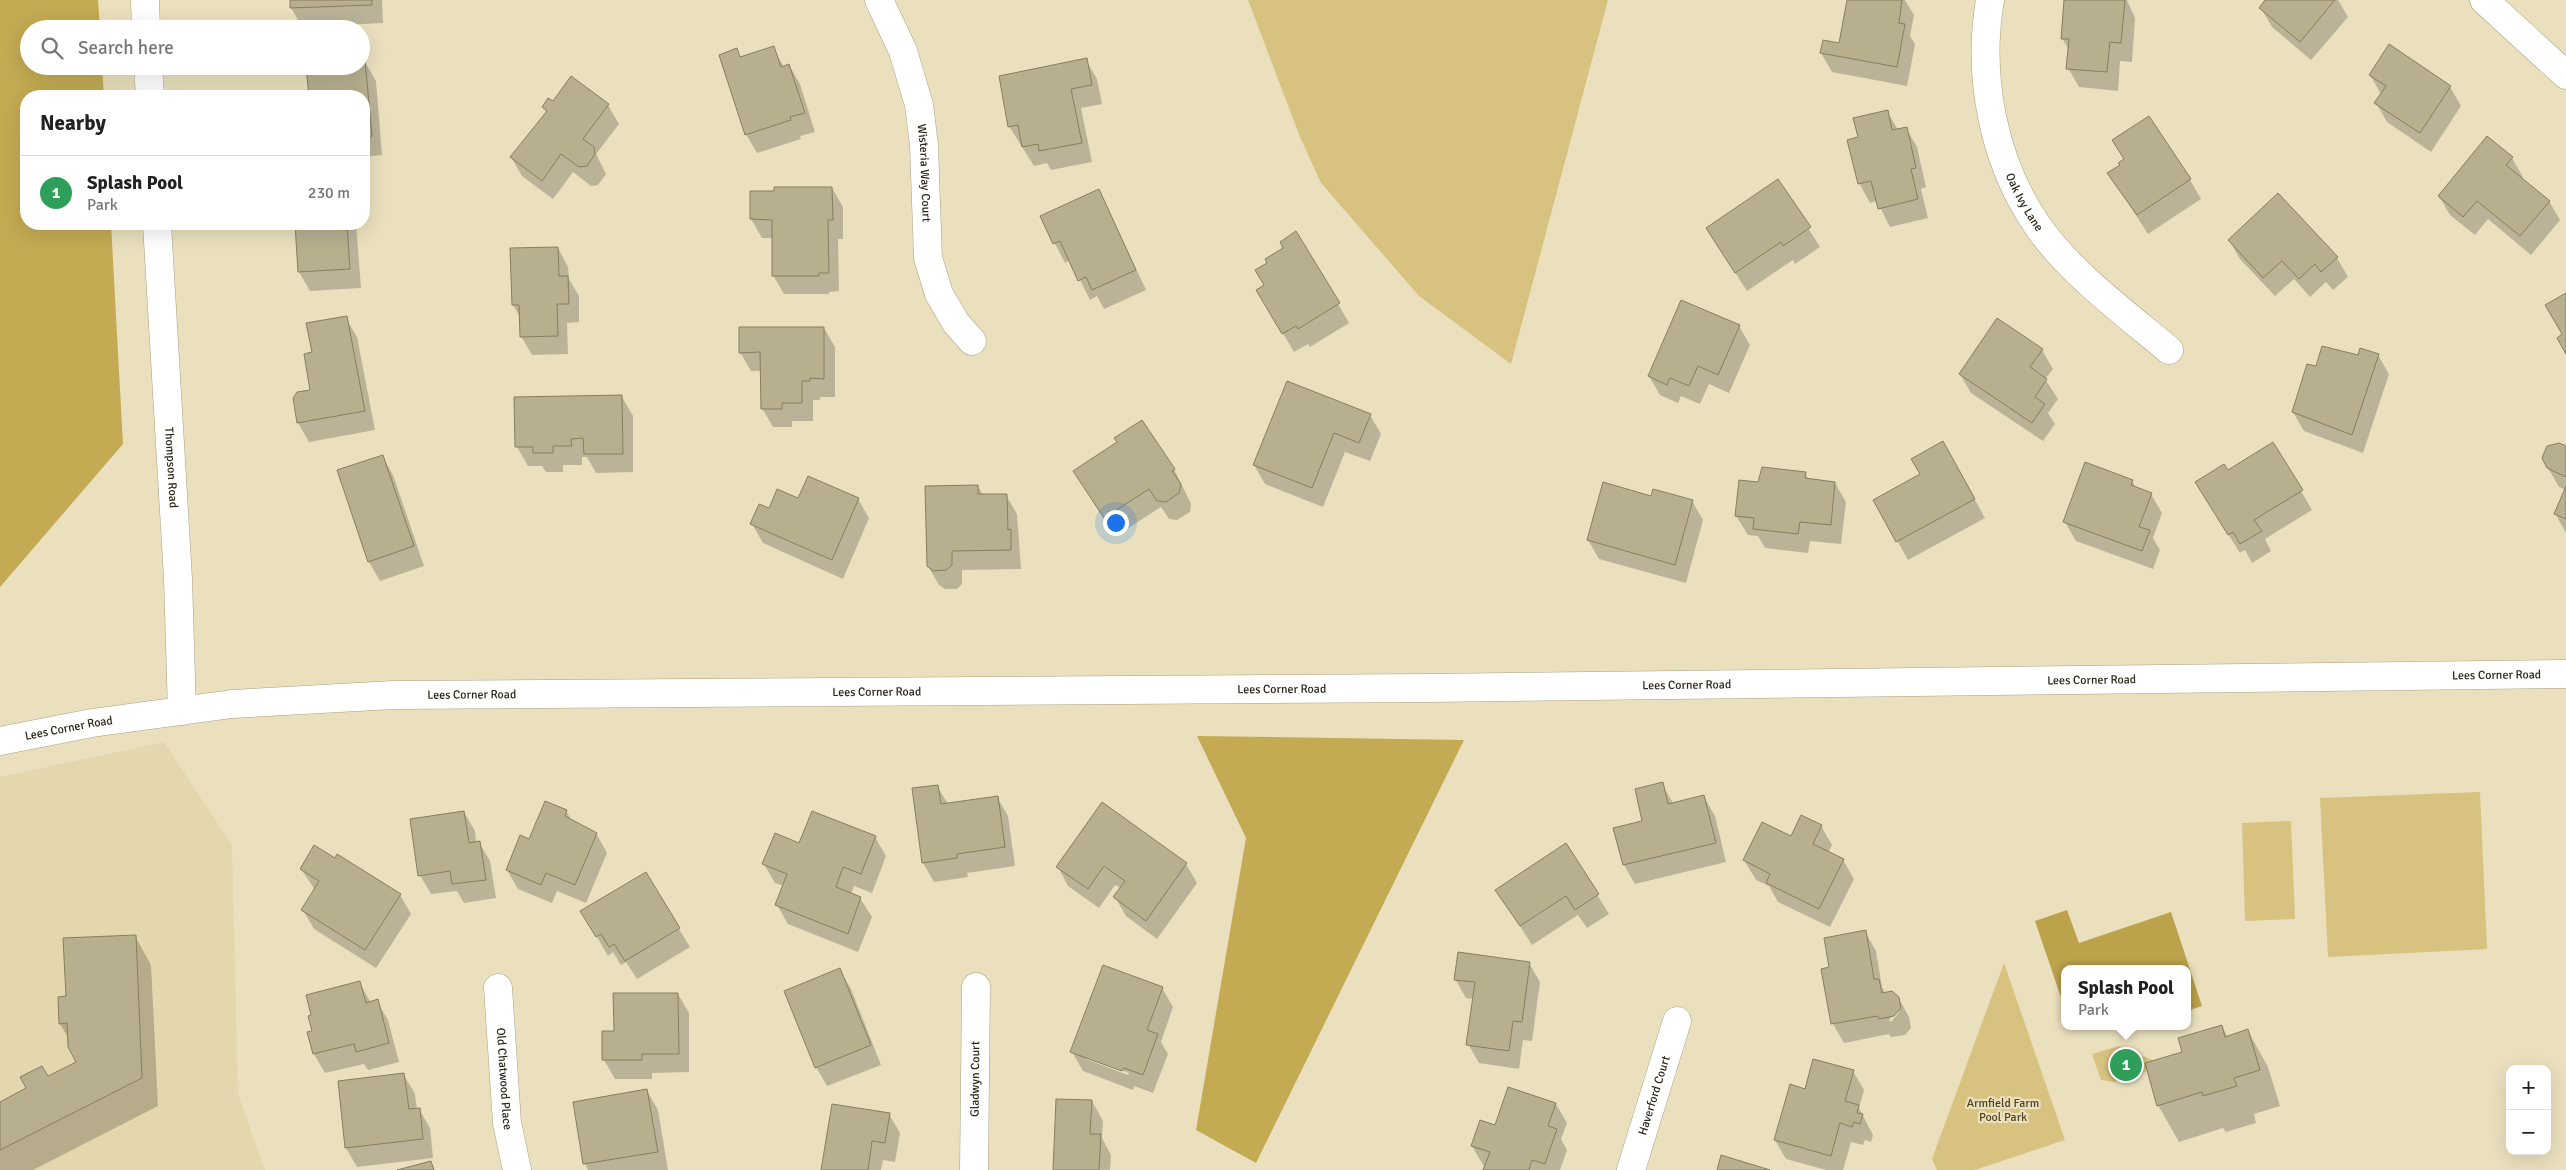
<!DOCTYPE html>
<html lang="en">
<head>
<meta charset="utf-8">
<style>
	:root { --surface:#fff; --page:#f2f2f2; --text:#222; --muted:#767676; --line:#e0e0e0; --accent:#b45309 }
	body { margin:0; font-family:Signika,sans-serif; background:var(--page); color:var(--text) }
	.controls { position:absolute; right:15px; bottom:15px; display:grid; overflow:hidden; border-radius:10px; box-shadow:0 5px 20px #0002 }
	.controls button { width:45px; height:45px; display:grid; place-items:center; padding:0; border:0; border-bottom:1px solid var(--line); background:var(--surface); color:var(--text); font:25px sans-serif }
	.you { position:absolute; left:1115px; top:522px; width:18px; height:18px; margin:-12px; border:4px solid #fff; border-radius:50%; background:#1a73e8; box-shadow:0 0 0 8px #1a73e833 }
	.badge { display:grid; place-items:center; width:32px; height:32px; border-radius:50%; background:var(--accent); color:#fff; font-size:16px; font-weight:700 }
	.pin { position:absolute; translate:-50% -50%; border:2px solid #fff; box-shadow:0 1px 5px #0006 }
	.popup { position:absolute; left:2061px; top:965px; width:130px; height:65px; box-sizing:border-box; display:grid; place-content:center; border-radius:10px; background:var(--surface); filter:drop-shadow(0 1px 4px #0005); font-size:16px; white-space:nowrap; color:var(--muted) }
	.popup b { font-size:19px; color:var(--text) }
	.popup::after { content:''; position:absolute; left:50%; top:100%; margin-left:-10px; border:10px solid transparent; border-top-color:var(--surface) }
	.list { margin:0; padding:0; list-style:none }
	h2 { display:flex; justify-content:space-between; align-items:center; height:65px; margin:0; padding:0 20px; font-size:21px }
	h2 small { font-size:16px; font-weight:400; color:var(--muted) }
	.list li { display:grid; grid-template-columns:32px 1fr auto; gap:15px; align-items:center; box-sizing:border-box; height:75px; padding:0 20px; border-top:1px solid var(--line) }
	.list b { display:block; font-size:19px; white-space:nowrap }
	.list p { margin:0; font-size:16px; white-space:nowrap; color:var(--muted) }
	.list em { font-size:16px; font-style:normal; color:var(--muted) }
	.icon { flex:none; width:28px; height:28px; fill:none; stroke:currentColor; stroke-width:2; stroke-linecap:round; stroke-linejoin:round }
	.map { position:relative; flex:none; width:2566px; height:1170px; overflow:hidden }
	.search { position:absolute; background:var(--surface); box-shadow:0 5px 20px #0002; left:20px; top:20px; width:350px; height:55px; display:flex; align-items:center; gap:12px; box-sizing:border-box; padding:0 18px; border-radius:28px; color:var(--muted); font-size:19px }
	.panel { position:absolute; background:var(--surface); box-shadow:0 5px 20px #0002; left:20px; top:90px; width:350px; height:140px; border-radius:20px }
	.map>svg:first-child { display:block }
	.built { fill:#e4d7ae }
	.green { fill:#d7c27f }
	.forest { fill:#c3aa53 }
	.water { fill:#bca24b }
	.shadow { fill:#0003; fill-rule:evenodd }
	.building { fill:#b8af8f; stroke:#877e5f }
	.lines { fill:none; stroke-linecap:round; stroke-linejoin:round }
	.minor-casing { stroke:#aaa181; stroke-width:29 }
	.minor { stroke:#fff; stroke-width:28 }
	.labels { text-anchor:middle; stroke-width:4.5; stroke-linejoin:round; paint-order:stroke }
	.street-label { font-size:12px; fill:#2b271a; stroke:#eae0be }
	.park-label { font-size:12px; fill:#4e431e; stroke:#eae0be }
</style>
</head>
<body>
<div class="map">
<svg width="2566" height="1170" viewBox="0 0 2566 1170">
	<rect width="100%" height="100%" fill="#eae0be"/>
	<polygon class="built" points="164,742 232,845 238,1094 265,1170 0,1170 0,777"/>
	<g class="green">
		<polygon points="1248,0 1608,0 1511,364 1419,296 1321,183 1300,137"/>
		<polygon points="2480,792 2487,949 2328,957 2320,798"/>
		<polygon points="2291,821 2295,919 2245,921 2242,823"/>
		<polygon points="2004,963 2065,1140 1975,1170 1937,1170 1932,1159"/>
		<polygon points="2119,1046 2155,1061 2157,1068 2114,1082 2101,1080 2092,1054"/>
	</g>
	<g class="forest">
		<polygon points="0,0 98,0 100,29 29,29 29,66 102,66 104,96 26,96 26,224 111,224 123,444 0,587"/>
		<polygon points="1197,736 1464,740 1256,1163 1196,1130 1246,838"/>
	</g>
	<polygon class="water" points="2067,910 2079,943 2171,912 2202,1006 2187,1011 2187,969 2065,969 2065,1009 2035,921"/>
	<g class="shadow">
		<polygon points="291,0 382,0 383,23 302,27 291,8"/>
		<polygon points="1848,0 1905,0 1914,15 1910,36 1915,44 1907,86 1832,72 1821,53 1840,45"/>
		<polygon points="2066,0 2127,0 2135,18 2132,62 2120,61 2118,91 2079,87 2068,68 2069,50 2062,38"/>
		<polygon points="2267,0 2338,0 2348,17 2311,60 2272,27 2261,8"/>
		<polygon points="2389,46 2450,87 2461,106 2431,152 2387,122 2376,103 2381,94 2370,75"/>
		<polygon points="773,48 784,67 789,65 800,84 815,132 800,136 801,139 757,153 746,134 737,50 741,58"/>
		<polygon points="1086,60 1097,79 1102,104 1081,108 1092,162 1051,170 1047,163 1034,166 1009,126"/>
		<polygon points="365,62 376,81 382,155 364,157 364,96 310,96 307,66 361,66"/>
		<polygon points="553,102 608,105 619,124 596,154 606,174 598,185 591,186 573,172 553,199 522,176 511,157 547,113 543,107"/>
		<polygon points="1887,111 1898,130 1906,128 1917,147 1926,187 1921,189 1928,218 1890,227 1877,201 1870,203 1859,183 1860,138"/>
		<polygon points="2512,158 2523,177 2521,179 2549,201 2560,220 2531,255 2488,219 2475,235 2450,215 2439,196"/>
		<polygon points="2109,173 2190,180 2201,199 2148,234"/>
		<polygon points="1778,181 1820,247 1795,264 1793,260 1747,291 1707,229"/>
		<polygon points="832,188 843,207 843,239 838,239 839,291 829,292 829,294 784,294 773,275 773,238 762,238 751,219 775,192"/>
		<polygon points="1099,190 1146,290 1104,309 1097,296 1090,300 1070,260 1065,263 1041,216"/>
		<polygon points="296,224 356,224 361,288 310,291 299,272"/>
		<polygon points="2229,240 2337,258 2348,277 2333,290 2326,282 2310,297 2294,279 2275,296 2240,259"/>
		<polygon points="558,248 568,267 569,279 579,296 579,322 567,323 568,354 532,355 521,336 520,317 513,305"/>
		<polygon points="1265,286 1338,304 1349,323 1310,347 1308,344 1294,352 1258,291"/>
		<polygon points="346,318 357,337 375,430 309,442 298,423 312,391 313,353"/>
		<polygon points="1739,326 1750,345 1729,393 1709,384 1700,404 1681,396 1678,403 1660,395 1649,376"/>
		<polygon points="824,328 835,347 835,397 820,397 820,400 813,400 813,421 792,421 792,427 773,427 762,408 762,371 751,371 740,352"/>
		<polygon points="2042,350 2053,369 2045,379 2058,399 2048,413 2055,424 2043,441 1971,393 1960,374"/>
		<polygon points="2378,355 2389,374 2363,453 2304,431 2293,412 2317,368 2358,356"/>
		<polygon points="622,397 633,416 633,472 596,473 587,457 582,457 582,465 563,465 563,472 546,472 542,466 528,466 517,447"/>
		<polygon points="1370,415 1381,434 1370,461 1345,452 1323,507 1265,484 1254,465"/>
		<polygon points="2566,447 2566,533 2555,513 2566,490 2559,487 2548,468"/>
		<polygon points="382,456 393,475 424,566 380,581 369,562 339,471"/>
		<polygon points="1954,462 1985,518 1908,560 1875,501 1921,475"/>
		<polygon points="1174,469 1191,504 1190,512 1177,520 1169,519 1161,507 1116,536 1075,472"/>
		<polygon points="2228,472 2301,491 2312,510 2265,539 2271,551 2252,563 2245,550 2240,553 2208,502"/>
		<polygon points="1805,473 1809,480 1835,483 1846,502 1841,544 1810,541 1808,553 1765,548 1758,536 1748,535 1736,516 1759,483"/>
		<polygon points="2132,481 2137,489 2151,494 2162,513 2153,538 2160,550 2153,569 2076,541 2065,522"/>
		<polygon points="978,486 983,495 1006,495 1017,514 1021,569 962,570 962,584 957,589 945,589 939,585 928,566"/>
		<polygon points="1652,497 1692,501 1703,520 1686,583 1599,559 1588,540"/>
		<polygon points="858,499 869,518 843,579 763,543 752,524 769,510 799,500"/>
		<polygon points="1662,784 1673,803 1704,797 1715,816 1726,862 1635,884 1624,865 1615,829 1644,822"/>
		<polygon points="937,786 948,804 997,797 1008,816 1015,866 967,873 968,877 934,882 923,863 913,789"/>
		<polygon points="566,811 572,821 596,833 607,853 586,903 557,891 552,903 518,889 507,870 529,840"/>
		<polygon points="464,812 475,831 476,843 479,842 490,861 496,898 464,903 457,891 431,894 420,875"/>
		<polygon points="1821,826 1832,845 1828,853 1843,860 1854,879 1830,927 1778,902 1769,886 1756,880 1744,860"/>
		<polygon points="875,837 886,856 872,893 854,886 851,894 860,898 872,917 858,952 788,924 777,905 784,886 775,883 764,864 800,845"/>
		<polygon points="1566,845 1609,914 1587,928 1578,915 1532,945 1497,890"/>
		<polygon points="1186,864 1197,883 1157,939 1126,916 1115,897 1121,888 1115,885 1099,908 1068,886 1058,867"/>
		<polygon points="301,869 400,895 411,914 376,968 314,929 303,910 315,890"/>
		<polygon points="582,911 679,929 690,947 637,979 626,962 621,965 613,952 608,956"/>
		<path d="M 1865,932 L 1876,951 L 1882,987 L 1886,994 L 1898,997 L 1909,1017 L 1911,1028 L 1905,1035 L 1891,1037 L 1889,1034 L 1844,1043 L 1833,1024 L 1823,970 L 1831,968 ZM 1897,1011 L 1900,1011 L 1891,1022 L 1889,1020 Z"/>
		<polygon points="135,936 151,965 158,1106 33,1170 0,1170 0,1104 77,1062 69,1039 60,1024 59,998 67,997"/>
		<polygon points="1529,963 1540,982 1532,1041 1523,1040 1519,1069 1479,1063 1468,1044 1474,999 1466,998 1455,979"/>
		<polygon points="840,970 851,989 881,1065 827,1086 816,1067"/>
		<polygon points="359,982 371,1003 377,1001 388,1020 399,1062 368,1070 364,1064 325,1073 314,1054 313,1032"/>
		<path d="M 1162,988 L 1173,1007 L 1161,1042 L 1168,1054 L 1153,1093 L 1134,1086 L 1133,1090 L 1083,1071 L 1072,1052 ZM 1086,1057 L 1129,1073 L 1128,1075 L 1086,1059 Z"/>
		<polygon points="678,994 689,1013 689,1072 652,1073 652,1079 615,1079 604,1060 615,1032"/>
		<polygon points="2222,1027 2228,1037 2248,1031 2268,1067 2280,1106 2254,1114 2256,1123 2226,1132 2223,1128 2179,1142 2158,1105 2184,1052"/>
		<polygon points="1853,1071 1864,1090 1859,1108 1873,1135 1871,1142 1865,1140 1863,1145 1851,1142 1843,1170 1826,1170 1786,1159 1775,1140"/>
		<polygon points="404,1075 415,1094 417,1110 419,1109 430,1128 433,1158 357,1167 346,1148"/>
		<polygon points="1509,1088 1556,1104 1567,1123 1561,1139 1567,1150 1560,1170 1485,1170 1486,1166 1483,1165 1472,1146 1496,1126"/>
		<polygon points="647,1091 658,1110 668,1170 588,1170 585,1164 574,1103"/>
		<polygon points="1092,1101 1103,1121 1102,1138 1111,1155 1110,1170 1054,1170"/>
		<polygon points="889,1114 900,1133 895,1162 883,1160 881,1170 823,1170"/>
	</g>
	<g class="building">
		<polygon points="290,0 372,0 372,5 290,8"/>
		<polygon points="1847,0 1902,0 1899,23 1905,24 1897,67 1820,53 1823,40 1839,43"/>
		<polygon points="2064,0 2125,0 2121,43 2110,42 2107,72 2066,69 2069,39 2061,39"/>
		<polygon points="2265,0 2335,0 2300,42 2259,8"/>
		<polygon points="2389,44 2451,86 2420,133 2374,103 2386,86 2369,75"/>
		<polygon points="774,46 781,67 789,64 805,113 790,117 791,120 745,135 719,55 737,48 740,57"/>
		<polygon points="1087,58 1092,85 1071,89 1082,143 1039,151 1038,144 1022,147 1018,125 1008,127 999,76"/>
		<polygon points="365,60 372,136 364,137 364,96 309,96 306,66 361,66 361,61"/>
		<polygon points="571,76 609,104 583,139 594,147 595,154 587,166 579,167 561,154 542,181 510,157 547,111 542,107 548,98 553,101"/>
		<polygon points="1888,110 1892,130 1907,127 1916,168 1911,169 1918,199 1878,209 1871,181 1858,184 1847,140 1858,137 1853,118"/>
		<polygon points="2149,116 2191,179 2137,215 2107,173 2120,165 2118,163 2124,159 2112,140"/>
		<polygon points="2487,136 2513,157 2506,165 2550,201 2520,236 2477,201 2463,217 2438,196"/>
		<polygon points="1778,179 1811,227 1783,246 1781,242 1735,273 1706,228"/>
		<polygon points="774,187 832,187 833,220 828,220 829,273 819,273 819,276 772,276 772,220 750,219 750,191 774,191"/>
		<polygon points="1099,189 1136,270 1092,290 1086,277 1078,281 1060,241 1053,244 1040,216"/>
		<polygon points="2278,193 2338,257 2321,272 2315,264 2299,279 2282,261 2263,278 2228,240"/>
		<polygon points="295,224 347,224 350,269 298,272"/>
		<polygon points="1296,231 1340,303 1298,329 1296,326 1282,334 1256,290 1264,285 1255,270 1267,263 1265,259 1283,248 1280,242"/>
		<polygon points="558,247 559,276 568,276 569,304 557,304 558,336 520,337 519,305 512,305 510,248"/>
		<polygon points="2566,293 2566,354 2557,338 2562,334 2545,305"/>
		<polygon points="1681,300 1740,325 1718,375 1698,366 1689,386 1670,378 1667,385 1648,376"/>
		<polygon points="347,316 365,411 297,423 293,398 297,392 310,390 304,354 312,352 306,323"/>
		<polygon points="1997,318 2043,349 2030,367 2047,379 2035,397 2045,404 2032,423 1959,374"/>
		<polygon points="739,327 824,327 824,379 810,378 810,381 802,381 802,403 782,403 782,409 761,409 760,352 739,353"/>
		<polygon points="2322,346 2358,355 2360,348 2379,354 2352,435 2292,412 2307,364 2316,366"/>
		<polygon points="1287,381 1371,414 1359,443 1334,433 1312,488 1253,465"/>
		<polygon points="622,395 623,454 584,454 583,438 571,439 572,446 553,446 553,453 533,453 533,447 515,447 514,397"/>
		<polygon points="1142,420 1175,469 1172,471 1181,484 1179,493 1166,502 1157,501 1149,489 1104,518 1073,471 1117,442 1114,438"/>
		<polygon points="1943,441 1975,499 1896,542 1873,500 1920,474 1911,459"/>
		<polygon points="2273,442 2303,490 2254,520 2262,531 2240,544 2233,532 2228,535 2195,482 2224,464 2228,470"/>
		<polygon points="2559,443 2566,446 2566,477 2547,468 2542,458 2547,446"/>
		<polygon points="383,455 414,546 368,562 337,470"/>
		<polygon points="2085,462 2133,480 2131,485 2152,493 2139,527 2150,530 2142,551 2063,522"/>
		<polygon points="1762,467 1806,472 1805,478 1835,482 1831,525 1800,522 1798,534 1753,529 1754,518 1735,516 1739,480 1758,482"/>
		<polygon points="808,476 859,498 832,560 750,524 759,504 769,508 777,489 798,498"/>
		<polygon points="1603,482 1651,496 1653,489 1693,500 1675,565 1587,540"/>
		<polygon points="978,485 978,494 1007,494 1008,530 1011,529 1011,550 952,551 952,565 946,570 933,571 927,566 925,486"/>
		<polygon points="2566,486 2566,519 2554,514"/>
		<polygon points="1663,782 1668,804 1704,795 1716,843 1623,865 1613,828 1642,821 1635,789"/>
		<polygon points="938,785 941,804 998,796 1005,847 957,854 957,858 922,863 912,788"/>
		<polygon points="545,801 567,810 565,816 597,833 575,885 546,873 541,885 506,870 520,835 529,839"/>
		<polygon points="1102,802 1187,863 1146,921 1113,897 1125,881 1104,866 1088,889 1056,867"/>
		<polygon points="464,811 469,843 480,841 486,880 452,884 450,871 418,876 410,819"/>
		<polygon points="812,811 876,836 861,874 843,867 836,887 861,897 848,934 775,905 787,874 762,864 775,833 799,843"/>
		<polygon points="1801,815 1822,825 1813,844 1844,859 1819,909 1766,883 1770,874 1743,860 1762,822 1791,836"/>
		<polygon points="1566,843 1599,894 1575,910 1566,896 1520,926 1495,890"/>
		<polygon points="314,845 335,858 337,854 401,894 365,950 301,910 319,881 300,869"/>
		<polygon points="646,872 680,928 625,961 614,944 609,947 601,934 596,937 580,911"/>
		<polygon points="1866,930 1874,979 1879,979 1882,993 1892,991 1899,997 1901,1008 1894,1016 1879,1019 1878,1016 1831,1024 1821,969 1829,967 1824,938"/>
		<polygon points="136,935 142,1078 0,1150 0,1102 26,1088 20,1077 42,1066 48,1076 76,1062 68,1047 67,1023 59,1024 58,997 66,996 63,938"/>
		<polygon points="1458,952 1530,962 1522,1022 1513,1021 1509,1051 1466,1045 1475,982 1454,980"/>
		<polygon points="1103,965 1163,987 1147,1030 1158,1034 1143,1075 1124,1068 1122,1071 1070,1052"/>
		<polygon points="840,968 871,1045 815,1068 784,991"/>
		<polygon points="360,981 366,1003 378,999 389,1043 356,1052 354,1044 313,1054 307,1032 312,1031 308,1016 311,1015 306,995"/>
		<polygon points="613,993 678,993 679,1054 642,1054 642,1060 602,1060 602,1031 614,1031"/>
		<polygon points="2222,1025 2225,1037 2248,1029 2260,1070 2234,1078 2237,1086 2203,1096 2202,1092 2157,1106 2145,1063 2182,1052 2178,1038"/>
		<polygon points="1813,1059 1854,1070 1845,1101 1859,1105 1857,1113 1863,1114 1860,1124 1854,1122 1852,1127 1840,1123 1831,1156 1774,1140 1790,1084 1805,1089"/>
		<polygon points="404,1073 409,1109 420,1108 423,1139 345,1148 338,1081"/>
		<polygon points="1508,1087 1556,1103 1548,1126 1557,1129 1545,1164 1532,1160 1529,1170 1483,1170 1490,1152 1471,1146 1480,1120 1495,1125"/>
		<polygon points="647,1089 658,1152 583,1164 573,1102"/>
		<polygon points="1056,1099 1092,1100 1090,1134 1101,1134 1099,1170 1053,1170"/>
		<polygon points="832,1104 890,1113 885,1143 872,1141 868,1170 821,1170"/>
		<polygon points="1721,1155 1770,1170 1717,1170"/>
		<polygon points="431,1161 434,1170 397,1170"/>
	</g>
	<g class="lines">
		<g class="minor-casing">
			<g id="minor">
				<polyline points="145,0 146,29"/>
				<path id="s1" d="M 879,0 L 903,51 L 919,105 L 924,145 L 928,258 L 939,294 L 956,323 L 972,341"/>
				<path id="s2" d="M 1990,0 C 1977,76 1993,161 2037,225 C 2068,271 2126,314 2169,350"/>
				<polyline points="2484,0 2566,75"/>
				<polyline points="148,66 150,96"/>
				<path id="s3" d="M 157,224 L 178,579 L 182,711"/>
				<path id="s4" d="M 0,741 L 92,723 L 232,704 L 393,695 L 1429,688 L 2566,674"/>
				<path id="s5" d="M 498,988 L 507,1123 L 517,1170"/>
				<path id="s6" d="M 974,1170 L 976,987"/>
				<path id="s7" d="M 1631,1170 L 1677,1021"/>
			</g>
		</g>
		<use href="#minor" class="minor"/>
	</g>
	<g class="labels">
		<g class="street-label">
			<text dy="4" stroke="none"><textPath href="#s1" startOffset="181">Wisteria Way Court</textPath></text>
			<text dy="4" stroke="none"><textPath href="#s2" startOffset="209">Oak Ivy Lane</textPath></text>
			<text dy="4" stroke="none"><textPath href="#s3" startOffset="244">Thompson Road</textPath></text>
			<text dy="4" stroke="none"><textPath href="#s4" startOffset="2500">Lees Corner Road</textPath></text>
			<text dy="4" stroke="none"><textPath href="#s4" startOffset="2095">Lees Corner Road</textPath></text>
			<text dy="4" stroke="none"><textPath href="#s4" startOffset="1690">Lees Corner Road</textPath></text>
			<text dy="4" stroke="none"><textPath href="#s4" startOffset="1285">Lees Corner Road</textPath></text>
			<text dy="4" stroke="none"><textPath href="#s4" startOffset="880">Lees Corner Road</textPath></text>
			<text dy="4" stroke="none"><textPath href="#s4" startOffset="475">Lees Corner Road</textPath></text>
			<text dy="4" stroke="none"><textPath href="#s4" startOffset="70">Lees Corner Road</textPath></text>
			<text dy="4" stroke="none"><textPath href="#s5" startOffset="91">Old Chatwood Place</textPath></text>
			<text dy="4" stroke="none"><textPath href="#s6" startOffset="91">Gladwyn Court</textPath></text>
			<text dy="4" stroke="none"><textPath href="#s7" startOffset="78">Haverford Court</textPath></text>
		</g>
		<g class="park-label">
			<text x="2003" y="1107">Armfield Farm<tspan x="2003" dy="14">Pool Park</tspan></text>
		</g>
	</g>
</svg>
<div class="controls">
<button>+</button>
<button>−</button>
</div>
<div class="you"></div>
<div class="pin badge" style="left:2126px;top:1065px;background:#2e9e5b">1</div>
<div class="popup"><b>Splash Pool</b>Park</div>
<div class="search"><svg class="icon" aria-label="search" viewBox="0 0 24 24"><circle cx="10" cy="10" r="6"/><path d="M15 15l6 6"/></svg>Search here</div>
<section class="panel">
<h2>Nearby<small></small></h2>
<ul class="list">
<li><span class="badge" style="background:#2e9e5b">1</span><div><b>Splash Pool</b><p>Park</p></div><em>230 m</em></li>
</ul>
</section>
</div>
</body>
</html>
